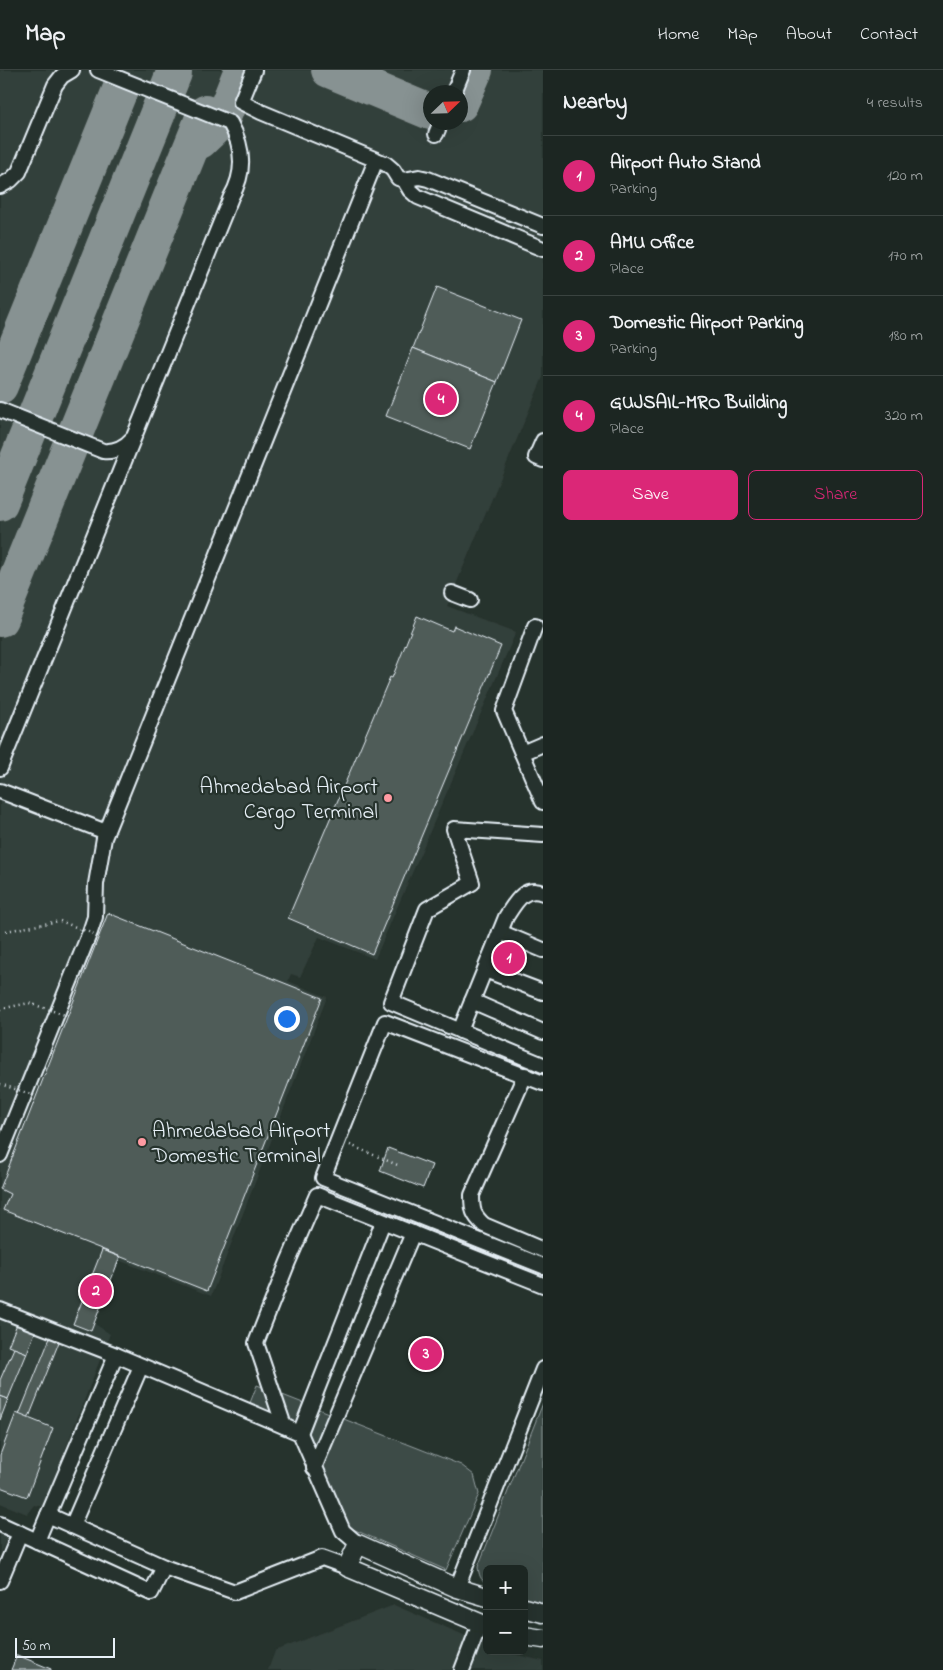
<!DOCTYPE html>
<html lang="en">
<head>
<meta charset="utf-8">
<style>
	:root { --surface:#1c2622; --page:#29322f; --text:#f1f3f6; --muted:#a0a5a5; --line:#3a4340; --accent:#db2777 }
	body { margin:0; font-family:"Indie Flower",sans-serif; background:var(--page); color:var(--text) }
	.controls { position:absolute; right:15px; bottom:15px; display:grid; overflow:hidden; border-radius:8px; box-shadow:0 5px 20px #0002 }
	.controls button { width:45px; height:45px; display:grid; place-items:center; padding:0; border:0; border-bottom:1px solid var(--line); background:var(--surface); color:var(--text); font:25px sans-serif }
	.compass { position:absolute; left:423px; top:15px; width:45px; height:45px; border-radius:50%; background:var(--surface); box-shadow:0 5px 20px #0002; rotate:67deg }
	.scale { position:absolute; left:15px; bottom:12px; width:100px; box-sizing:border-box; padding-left:5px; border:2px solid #e8f1f8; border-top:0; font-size:14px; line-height:18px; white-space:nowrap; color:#e8f1f8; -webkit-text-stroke:4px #26332d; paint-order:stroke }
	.you { position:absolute; left:286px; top:948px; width:18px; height:18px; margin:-12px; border:4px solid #fff; border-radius:50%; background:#1a73e8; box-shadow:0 0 0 8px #1a73e833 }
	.badge { display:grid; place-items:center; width:32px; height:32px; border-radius:50%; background:var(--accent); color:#fff; font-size:16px; font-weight:700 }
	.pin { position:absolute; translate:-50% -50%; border:2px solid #fff; box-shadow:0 1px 5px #0006 }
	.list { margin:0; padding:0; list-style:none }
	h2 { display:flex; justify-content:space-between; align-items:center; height:65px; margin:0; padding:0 20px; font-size:21px }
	h2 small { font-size:16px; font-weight:400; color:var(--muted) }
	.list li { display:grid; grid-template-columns:32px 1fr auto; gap:15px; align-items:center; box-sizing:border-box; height:80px; padding:0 20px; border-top:1px solid var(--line) }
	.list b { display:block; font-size:19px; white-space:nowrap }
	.list p { margin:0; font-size:16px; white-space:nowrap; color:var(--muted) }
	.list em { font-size:16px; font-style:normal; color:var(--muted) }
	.actions { display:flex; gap:10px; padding:15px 20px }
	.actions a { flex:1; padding:11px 0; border:1px solid var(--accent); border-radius:8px; text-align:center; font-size:18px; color:var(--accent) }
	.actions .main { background:var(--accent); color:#fff }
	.map { position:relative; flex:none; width:543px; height:1600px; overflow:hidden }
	header { display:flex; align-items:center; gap:30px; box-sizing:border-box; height:70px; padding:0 25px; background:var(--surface); border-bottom:1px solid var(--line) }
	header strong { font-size:24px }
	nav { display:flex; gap:28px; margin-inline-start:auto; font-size:18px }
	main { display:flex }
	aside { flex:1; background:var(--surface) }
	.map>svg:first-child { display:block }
	.built { fill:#333f3a; fill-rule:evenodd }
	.green { fill:#3e4b47; stroke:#939ea0 }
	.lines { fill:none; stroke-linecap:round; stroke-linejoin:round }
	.taxiway { stroke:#879292; stroke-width:36 }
	.building { fill:#505c59; stroke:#e8f1f8 }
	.minor-casing { stroke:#e8f1f8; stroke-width:18 }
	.major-casing { stroke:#e8f1f8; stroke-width:21 }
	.path { stroke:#e8f1f8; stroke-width:2.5; stroke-dasharray:1 4; stroke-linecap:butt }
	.minor { stroke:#26332d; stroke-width:14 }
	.major { stroke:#26332d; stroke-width:18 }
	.path-bridge { stroke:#e8f1f8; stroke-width:2.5; stroke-dasharray:1 4; stroke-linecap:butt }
	.poi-dot { fill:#ff9aa2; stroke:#26332d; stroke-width:2 }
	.labels { text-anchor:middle; stroke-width:4.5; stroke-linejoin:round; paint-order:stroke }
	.poi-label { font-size:22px; fill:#e8f1f8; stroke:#26332d; text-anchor:end }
</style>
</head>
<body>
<header>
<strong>Map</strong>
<nav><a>Home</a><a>Map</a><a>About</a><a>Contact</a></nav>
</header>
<main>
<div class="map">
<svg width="543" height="1600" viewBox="0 0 543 1600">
	<rect width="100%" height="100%" fill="#26332d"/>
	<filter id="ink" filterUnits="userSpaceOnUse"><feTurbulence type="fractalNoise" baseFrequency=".02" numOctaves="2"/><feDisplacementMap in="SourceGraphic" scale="10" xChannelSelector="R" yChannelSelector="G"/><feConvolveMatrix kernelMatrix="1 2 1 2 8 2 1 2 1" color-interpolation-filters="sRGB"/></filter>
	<g filter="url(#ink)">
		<g class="built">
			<path d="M 0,0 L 543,0 L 543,307 L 447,536 L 516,562 L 375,889 L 319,867 L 300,907 L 291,904 L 288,911 L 327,927 L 211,1226 L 113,1188 L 89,1250 L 110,1264 L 43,1437 L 34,1435 L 27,1444 L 0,1433 ZM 430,22 L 460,22 L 460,52 L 430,52 Z"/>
			<polygon points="0,1457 11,1462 0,1483"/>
			<polygon points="394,1535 487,1575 487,1581 500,1581 543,1591 543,1600 268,1600 275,1581"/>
		</g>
		<g class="green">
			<polygon points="257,1315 461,1395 474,1405 479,1424 446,1500 346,1456 305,1361 248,1338"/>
			<path d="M 543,1333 L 543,1534 L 524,1530 L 524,1499 L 487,1499 L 487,1513 C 480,1510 479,1504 478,1497 Z"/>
		</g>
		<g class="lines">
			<g class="taxiway">
				<polyline points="329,0 430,42"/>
				<polyline points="460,34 475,0"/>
				<polyline points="200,71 222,50 239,7 245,0"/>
				<polyline points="0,316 120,20"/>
				<polyline points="0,433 174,3"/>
				<polyline points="0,549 205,43"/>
			</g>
		</g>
		<g class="building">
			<polygon points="437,217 521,250 497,312 413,278"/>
			<polygon points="413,278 497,312 470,379 386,346"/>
			<polygon points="417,546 452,561 454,556 501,576 372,884 288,848 390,607 392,608"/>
			<polygon points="108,843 322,928 207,1221 3,1140 10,1124 0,1119"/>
			<polygon points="388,1078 432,1095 423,1118 380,1101"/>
			<polygon points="102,1180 120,1187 91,1261 73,1254"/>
			<polygon points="19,1249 37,1257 27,1283 8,1276"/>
			<polygon points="50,1268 59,1272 0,1420 0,1392"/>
			<polygon points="14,1278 27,1283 8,1329 0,1326 0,1310"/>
			<polygon points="0,1326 8,1329 0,1350"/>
			<polygon points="16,1343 53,1358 27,1427 0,1417 0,1385"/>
			<polygon points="17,1585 51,1599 51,1600 11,1600"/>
		</g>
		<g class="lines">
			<g class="minor-casing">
				<g id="minor">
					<polyline points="254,0 241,32 261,42 386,94 393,100 398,108 404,110 410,120 418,127 543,179"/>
					<polyline points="454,22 463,0"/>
					<polyline points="436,64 441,52"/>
					<polyline points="404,110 419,107 428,109 543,156"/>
					<polyline points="0,116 11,110 19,102 55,15 62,6 72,0"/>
					<path d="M 0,340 L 103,381 C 115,382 124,378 132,369"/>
					<polyline points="543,371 536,387 543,390"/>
					<polyline points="452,523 470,530"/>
					<polyline points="535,556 504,641 543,732"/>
					<polyline points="522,683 543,674"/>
					<path d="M 0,698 L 231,127 C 245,103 244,78 230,53 L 98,0"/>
					<polyline points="0,721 106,762"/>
					<polyline points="543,765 454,759 472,813 427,839 391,932 543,995"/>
					<polyline points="500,862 543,880"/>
					<polyline points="485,900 543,922"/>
					<polyline points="472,931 543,962"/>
					<path d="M 460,961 L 506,847 C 515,833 524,815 543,823"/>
					<path d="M 525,1005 L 472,1125 C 472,1140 473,1145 484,1155 L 543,1180"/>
					<polyline points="543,1013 385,952 323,1108 543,1196"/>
					<polyline points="0,1085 90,862 95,847 96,814 104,768 376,90"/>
					<polyline points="0,1240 116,1285"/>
					<polyline points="284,1356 256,1273 288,1192 317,1125 543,1215"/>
					<polyline points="300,1363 383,1152"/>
					<polyline points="314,1398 413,1163"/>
					<polyline points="0,1454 151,1523 164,1497"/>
					<polyline points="72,1456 141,1296"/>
					<polyline points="37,1471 48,1445"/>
					<polyline points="347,1497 322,1488 235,1522 164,1497 48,1445 116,1285 300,1363 343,1461 358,1474"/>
					<polyline points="0,1511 20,1463"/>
					<polyline points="457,1518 543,1299"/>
					<polyline points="462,1600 477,1561"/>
				</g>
			</g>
			<g class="major-casing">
				<g id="major">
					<polyline points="487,1527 457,1518 358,1474 347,1497 487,1556"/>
					<polyline points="524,1538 543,1543"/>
					<polyline points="524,1566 543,1569"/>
				</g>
			</g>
			<polyline class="path" points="350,1075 400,1096"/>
			<use href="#minor" class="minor"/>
			<use href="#major" class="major"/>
			<g class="path-bridge">
				<polyline points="6,861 60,851 99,866"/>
				<polyline points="0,939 29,933 68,946"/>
				<polyline points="0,1014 36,1026"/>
			</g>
		</g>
	</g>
	<g class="poi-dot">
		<circle cx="388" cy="728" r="5"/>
		<circle cx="142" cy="1072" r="5"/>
	</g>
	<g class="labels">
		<g class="poi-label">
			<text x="378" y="723">Ahmedabad Airport<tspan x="378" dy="25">Cargo Terminal</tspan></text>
			<text x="152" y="1067" text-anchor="start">Ahmedabad Airport<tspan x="152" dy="25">Domestic Terminal</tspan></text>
		</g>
	</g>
</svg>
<div class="controls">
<button>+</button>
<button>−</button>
</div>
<svg class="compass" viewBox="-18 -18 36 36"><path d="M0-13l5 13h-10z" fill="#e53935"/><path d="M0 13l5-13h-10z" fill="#a0a5a5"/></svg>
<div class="scale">50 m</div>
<div class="you"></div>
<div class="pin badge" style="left:509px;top:888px">1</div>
<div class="pin badge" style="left:96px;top:1221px">2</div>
<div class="pin badge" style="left:426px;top:1284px">3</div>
<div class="pin badge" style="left:441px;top:329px">4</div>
</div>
<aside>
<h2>Nearby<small>4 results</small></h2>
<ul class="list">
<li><span class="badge">1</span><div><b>Airport Auto Stand</b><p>Parking</p></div><em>120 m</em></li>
<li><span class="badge">2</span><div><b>AMU Office</b><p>Place</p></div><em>170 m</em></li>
<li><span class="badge">3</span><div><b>Domestic Airport Parking</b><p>Parking</p></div><em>180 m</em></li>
<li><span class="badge">4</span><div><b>GUJSAIL-MRO Building</b><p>Place</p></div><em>320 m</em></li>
</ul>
<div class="actions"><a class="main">Save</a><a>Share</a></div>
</aside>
</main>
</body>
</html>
